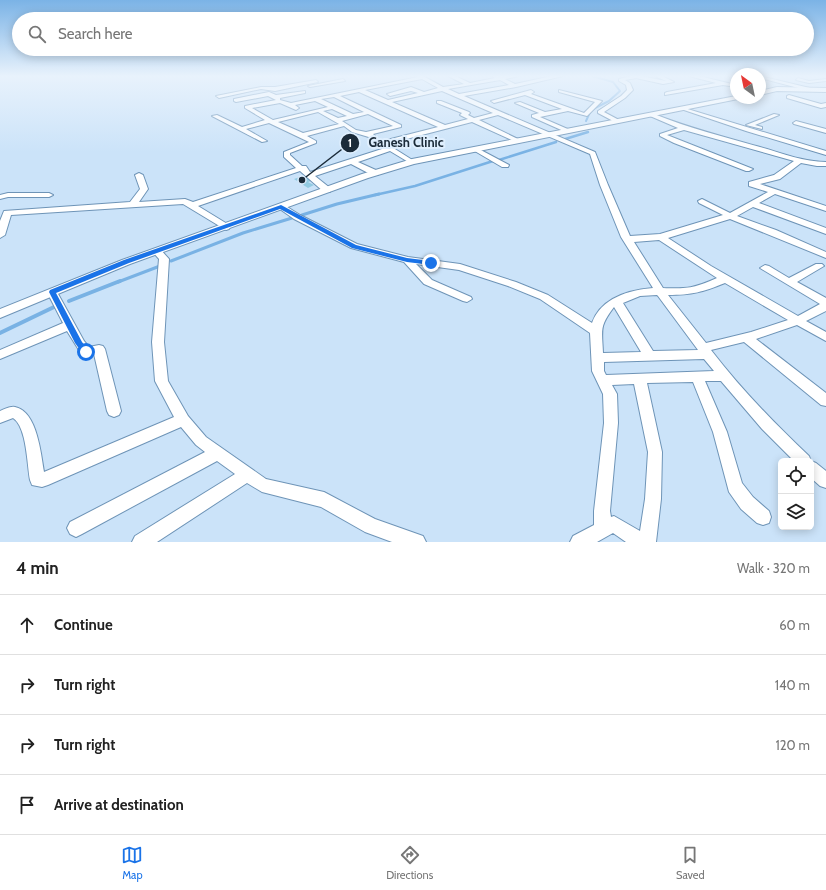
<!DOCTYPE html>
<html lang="en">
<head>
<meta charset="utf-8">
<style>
	:root { --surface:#fff; --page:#f6f6f6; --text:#222; --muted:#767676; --line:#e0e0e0; --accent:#1a73e8 }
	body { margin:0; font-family:Cabin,sans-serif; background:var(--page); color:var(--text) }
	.controls { position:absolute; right:12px; bottom:12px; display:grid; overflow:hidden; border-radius:6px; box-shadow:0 2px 10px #0003 }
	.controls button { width:36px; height:36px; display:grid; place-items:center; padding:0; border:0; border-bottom:1px solid var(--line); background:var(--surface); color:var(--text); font:20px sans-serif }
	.compass { position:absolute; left:730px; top:68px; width:36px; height:36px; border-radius:50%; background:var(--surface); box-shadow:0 2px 10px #0003; rotate:327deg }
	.stop { position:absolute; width:12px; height:12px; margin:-9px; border:3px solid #1a73e8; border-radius:50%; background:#fff }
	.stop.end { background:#1a73e8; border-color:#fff; box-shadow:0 1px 4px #0008 }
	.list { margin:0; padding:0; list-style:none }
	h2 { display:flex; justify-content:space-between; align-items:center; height:52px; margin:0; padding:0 16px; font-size:17px }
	h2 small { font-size:13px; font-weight:400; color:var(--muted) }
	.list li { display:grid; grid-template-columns:26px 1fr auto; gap:12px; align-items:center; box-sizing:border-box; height:60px; padding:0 16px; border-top:1px solid var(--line) }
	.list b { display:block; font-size:15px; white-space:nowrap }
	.list em { font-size:13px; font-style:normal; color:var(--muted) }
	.icon { flex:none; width:22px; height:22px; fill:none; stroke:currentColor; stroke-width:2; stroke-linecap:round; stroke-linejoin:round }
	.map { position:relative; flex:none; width:826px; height:542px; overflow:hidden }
	.search { position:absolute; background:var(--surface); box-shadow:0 2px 10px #0003; left:12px; right:12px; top:12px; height:44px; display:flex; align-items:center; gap:10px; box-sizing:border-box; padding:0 14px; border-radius:22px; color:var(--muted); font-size:15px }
	.sheet { height:292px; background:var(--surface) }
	nav { display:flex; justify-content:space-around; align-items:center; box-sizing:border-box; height:56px; border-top:1px solid var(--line); background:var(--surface); font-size:11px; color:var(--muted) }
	nav a { display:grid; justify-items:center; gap:2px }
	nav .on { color:var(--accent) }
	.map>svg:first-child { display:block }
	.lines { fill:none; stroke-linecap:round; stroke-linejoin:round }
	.stream-far3 { stroke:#79b2e4; stroke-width:2 }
	.stream-far2 { stroke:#79b2e4; stroke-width:2.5 }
	.stream-far1 { stroke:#79b2e4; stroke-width:3 }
	.stream { stroke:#79b2e4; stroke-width:4 }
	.building { fill:#93cbe2 }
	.minor-casing { stroke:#6e94b7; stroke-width:2 }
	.tertiary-casing { stroke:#6e94b7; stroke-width:2 }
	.minor { fill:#fff; fill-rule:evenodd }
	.tertiary { fill:#fff; fill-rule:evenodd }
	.route { fill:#1a73e8 }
	.leader { fill:none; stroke:#1b2b39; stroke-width:1.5 }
	.callout-dot { fill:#1b2b39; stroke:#dfeffe; stroke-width:1.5 }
	.mark-label { font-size:12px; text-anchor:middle; font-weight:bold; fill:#fff }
	.callout-label { font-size:13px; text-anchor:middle; font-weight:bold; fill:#1b2b39; stroke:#dfeffe; stroke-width:4; stroke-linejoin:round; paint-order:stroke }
</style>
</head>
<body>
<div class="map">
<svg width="826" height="542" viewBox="0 0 826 542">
	<rect width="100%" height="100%" fill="#cbe3f9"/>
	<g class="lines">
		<polyline class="stream-far3" points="586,121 591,110 609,101 620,91 613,82 592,76"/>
		<g class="stream-far2">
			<polyline points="562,140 588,132"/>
			<polyline points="499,160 556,142"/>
			<polyline points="375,195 415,186 493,161"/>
		</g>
		<g class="stream-far1">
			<polyline points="302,215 337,204 379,194"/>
			<polyline points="171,261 243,233 292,218"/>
			<polyline points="118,282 160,266"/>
		</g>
		<g class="stream">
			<polyline points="69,301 120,281"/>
			<polyline points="0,333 54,307"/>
		</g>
	</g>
	<polygon class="building" points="306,175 314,180 308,182 314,185 308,188 294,179"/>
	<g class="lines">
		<g class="minor-casing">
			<g id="minor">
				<path d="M 417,76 L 423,76 L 443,87 L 464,84 L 448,76 L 455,76 L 470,83 L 495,78 L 492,76 L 519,76 L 505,79 L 515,84 L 552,76 L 563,76 L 516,87 L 464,96 L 595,152 L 608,185 L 630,236 L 660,234 L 723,215 L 699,203 L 698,201 L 702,199 L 730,213 L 768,192 L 749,186 L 749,182 L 774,175 L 794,161 L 684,130 L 667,135 L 753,169 L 749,171 L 746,171 L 674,143 L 660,136 L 660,134 L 678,128 L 650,116 L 650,114 L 654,114 C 689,128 724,137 760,147 C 781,153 804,162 826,162 L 826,166 L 817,166 L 801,163 L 780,179 L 760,184 L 826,206 L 826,211 L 775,194 L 759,203 L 826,228 L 826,234 L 753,207 L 737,216 L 776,230 L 826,252 L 826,258 L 730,219 L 668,238 L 711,266 L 798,316 L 820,304 L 760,268 L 765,265 L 769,266 L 789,278 L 816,264 L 822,264 L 824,266 L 797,282 L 826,298 L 826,311 L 806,321 L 826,332 L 826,341 L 797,325 L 756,339 L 826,393 L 826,406 L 821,405 L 744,342 L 711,350 C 741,389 774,423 809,456 L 811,461 L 816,463 L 826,471 L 826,488 L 820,486 L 811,478 L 811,461 L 794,461 L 762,429 L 721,381 L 705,381 L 727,432 L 742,483 L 753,497 L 769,511 L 771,517 L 769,523 L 763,525 L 757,523 L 741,509 L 729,492 L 713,432 L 693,382 L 647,383 L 662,452 L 661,499 L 656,542 L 626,542 L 613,533 L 597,542 L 570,542 L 573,536 L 594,525 L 594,511 L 604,423 L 603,394 L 592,371 L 590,333 L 540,299 L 508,286 L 459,270 L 416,264 L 432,280 L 471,297 L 472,299 L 467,302 L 463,301 L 424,284 L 404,262 L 351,248 L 294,219 L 277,207 L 278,205 L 284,205 L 300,215 L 357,244 L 408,257 L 460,264 L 516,282 L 548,295 L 592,323 C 601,298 629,290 653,288 L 621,237 L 600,185 L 590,154 L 498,115 L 479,120 L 520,140 L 520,142 L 516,142 L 472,122 L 387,144 L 414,161 L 414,163 L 410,163 L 390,151 L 358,162 L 378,171 L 378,175 L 372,175 L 351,164 L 315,176 L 330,188 L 330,192 L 324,192 L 300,171 L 198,206 L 229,225 L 230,227 L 229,229 L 226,230 L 183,204 L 11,215 L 5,235 L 0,238 L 0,221 L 4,211 L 130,202 L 140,189 L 135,175 L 139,173 L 143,175 L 148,189 L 139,202 L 185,199 L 193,202 L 296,168 L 284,157 L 284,152 L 309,142 L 269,123 L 246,129 L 267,141 L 262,142 L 212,116 L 217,115 L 242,127 L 265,120 L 245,108 L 245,106 L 276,100 L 268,96 L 236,102 L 234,101 L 234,99 L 269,92 L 276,95 L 305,91 L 305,93 L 280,98 L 280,100 L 291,103 L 418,77 ZM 422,79 L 438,88 L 424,92 L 411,87 L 387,94 L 390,96 L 411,91 L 418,93 L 388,100 L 365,90 ZM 500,80 L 509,85 L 459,94 L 448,89 ZM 442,91 L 493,113 L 474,118 L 468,115 L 470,113 L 469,112 L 441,101 L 437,101 L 437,103 L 462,113 L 460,115 L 468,119 L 445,125 L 392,102 ZM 359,92 L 438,127 L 379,142 L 379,144 L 385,148 L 310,172 L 306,166 L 302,166 L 290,155 L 290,153 L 316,143 L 316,141 L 307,136 L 344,126 L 352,132 L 372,138 L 375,136 L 373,134 L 401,127 L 401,125 L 340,96 ZM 334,97 L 364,112 L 353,114 L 321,99 ZM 315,101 L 328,107 L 273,120 L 252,108 L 280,103 L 296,110 L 299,108 L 295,105 ZM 332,109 L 347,116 L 338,118 L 323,111 ZM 318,112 L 339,124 L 303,133 L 278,122 ZM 368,114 L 393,126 L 366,132 L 356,130 L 342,121 ZM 659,240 L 717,278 C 695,288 687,289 663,288 L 634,242 ZM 725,283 L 788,320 L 751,332 L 706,343 L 668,295 C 692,295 703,292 725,283 ZM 657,295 L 658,296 L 698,350 L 653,351 L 623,303 L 640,296 ZM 614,307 L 641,352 L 603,353 C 602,329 599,327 614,307 ZM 704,359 L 714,371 L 606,375 L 604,371 L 604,362 ZM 634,384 L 648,452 L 645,499 L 640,531 L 614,516 L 611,517 L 610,511 L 618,423 L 617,394 L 612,385 Z"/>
				<polygon points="631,76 641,76 666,81 655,76 662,76 674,82 663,84 636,78 625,80 630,83 633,90 625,98 604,112 619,120 619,122 615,122 598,113 598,111 621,96 627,90 626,85 619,81 619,79"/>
				<polygon points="689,76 699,76 736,85 736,87 723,85 665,95 665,93 667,92 716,83"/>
				<polygon points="760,76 814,89 815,90 810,91 760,78"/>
				<polygon points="798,78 809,81 826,79 826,81 809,83 796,80"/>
				<polygon points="343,79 345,81 310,87 308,86"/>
				<polygon points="316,80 318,82 275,91 261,89 219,98 216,96 261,87 275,87"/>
				<polygon points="531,90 534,92 531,94 584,113 595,102 559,92 559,90 602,101 587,116 568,111 540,117 570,130 571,131 568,133 532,117 532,115 539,113 515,103 520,102 545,112 562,109 525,95 494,103 491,101"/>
				<polygon points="789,95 821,104 826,103 826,107 821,108 787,98 787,96"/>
				<polygon points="681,107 826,151 826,155 746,131 681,109"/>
				<polygon points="774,114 779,115 755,125 762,127 762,129 746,125"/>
				<polygon points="796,121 826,129 826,133 794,124 793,123"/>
				<polygon points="473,148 477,148 509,165 508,167 502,167 473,150"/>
				<polygon points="8,193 49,193 53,195 49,197 8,197 0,199 0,195"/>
				<path d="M 157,248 L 160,249 L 169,259 L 164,342 L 168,381 L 188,416 L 206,437 L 266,479 L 324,492 L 375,519 L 423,536 L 426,542 L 392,542 L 365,532 L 321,507 L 262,492 L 247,483 L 157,542 L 132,542 L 135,536 L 235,474 L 217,461 L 82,534 L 76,537 L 70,534 L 67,528 L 70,522 L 205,452 L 196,445 L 181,427 L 48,485 L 42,487 L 32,485 L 30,480 C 27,465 27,427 13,418 L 0,423 L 0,411 C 5,409 10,406 15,407 C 37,411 41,454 44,472 L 174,417 L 155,381 L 152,342 L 159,259 L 152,251 Z"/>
				<polygon points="52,289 57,292 84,341 89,347 99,345 103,346 105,349 121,411 119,415 114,417 109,415 107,411 94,354 86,356 82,355 67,331 0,359 0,350 63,323 47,292"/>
			</g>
		</g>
		<g class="tertiary-casing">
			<g id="tertiary">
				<polygon points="777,87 826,88 826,92 777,91 760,95 760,91"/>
				<polygon points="736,96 736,98 739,98 738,99 414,164 368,178 130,264 0,318 0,309 122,260 362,174 412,159"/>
			</g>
		</g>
		<use href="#minor" class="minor"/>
		<use href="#tertiary" class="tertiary"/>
	</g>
	<linearGradient id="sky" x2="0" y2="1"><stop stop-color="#7bb3e6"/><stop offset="0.5" stop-color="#e8f2fc"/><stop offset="1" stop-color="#e8f2fc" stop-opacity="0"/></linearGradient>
	<rect width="826" height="152" fill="url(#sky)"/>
	<polygon class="route" points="281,205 356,245 407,258 431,261 435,263 431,265 407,262 352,248 280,209 129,263 56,293 82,342 90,352 89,354 83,354 75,343 49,292 50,290 124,260"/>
	<path class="leader" d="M302 180L350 143"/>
	<g class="callout-dot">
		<circle cx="302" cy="180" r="4"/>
		<circle cx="350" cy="143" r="10"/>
	</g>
	<g class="mark-label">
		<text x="350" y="147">1</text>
	</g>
	<g class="callout-label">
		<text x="406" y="147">Ganesh Clinic</text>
	</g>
</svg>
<div class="controls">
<button><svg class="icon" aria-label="locate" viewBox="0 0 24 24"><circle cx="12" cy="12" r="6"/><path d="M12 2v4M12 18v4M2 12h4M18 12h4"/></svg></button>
<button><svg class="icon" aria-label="layers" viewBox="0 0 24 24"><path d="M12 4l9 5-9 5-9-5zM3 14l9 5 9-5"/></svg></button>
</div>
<svg class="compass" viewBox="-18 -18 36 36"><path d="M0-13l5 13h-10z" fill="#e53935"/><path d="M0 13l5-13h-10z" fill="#767676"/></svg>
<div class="stop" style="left:86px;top:352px"></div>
<div class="stop end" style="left:431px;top:263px"></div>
<div class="search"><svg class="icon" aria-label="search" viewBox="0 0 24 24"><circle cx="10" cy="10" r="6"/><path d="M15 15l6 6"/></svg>Search here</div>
</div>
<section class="sheet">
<h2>4 min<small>Walk · 320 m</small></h2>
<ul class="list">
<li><svg class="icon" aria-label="ahead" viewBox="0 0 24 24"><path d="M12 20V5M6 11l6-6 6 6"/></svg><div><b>Continue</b></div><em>60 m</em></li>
<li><svg class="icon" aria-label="right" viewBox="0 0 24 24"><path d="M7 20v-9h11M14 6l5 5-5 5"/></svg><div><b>Turn right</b></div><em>140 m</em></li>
<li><svg class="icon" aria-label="right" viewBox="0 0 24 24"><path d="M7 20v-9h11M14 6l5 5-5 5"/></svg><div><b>Turn right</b></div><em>120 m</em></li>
<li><svg class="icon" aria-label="arrive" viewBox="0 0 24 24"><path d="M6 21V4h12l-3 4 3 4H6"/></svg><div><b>Arrive at destination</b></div></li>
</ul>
</section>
<nav>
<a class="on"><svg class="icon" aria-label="map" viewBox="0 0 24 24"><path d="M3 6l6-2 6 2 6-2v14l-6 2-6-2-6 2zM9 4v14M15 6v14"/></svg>Map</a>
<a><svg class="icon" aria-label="directions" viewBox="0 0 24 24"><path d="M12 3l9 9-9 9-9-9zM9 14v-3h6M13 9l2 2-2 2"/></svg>Directions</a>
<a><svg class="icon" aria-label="saved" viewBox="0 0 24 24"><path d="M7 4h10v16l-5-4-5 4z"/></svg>Saved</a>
</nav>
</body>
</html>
